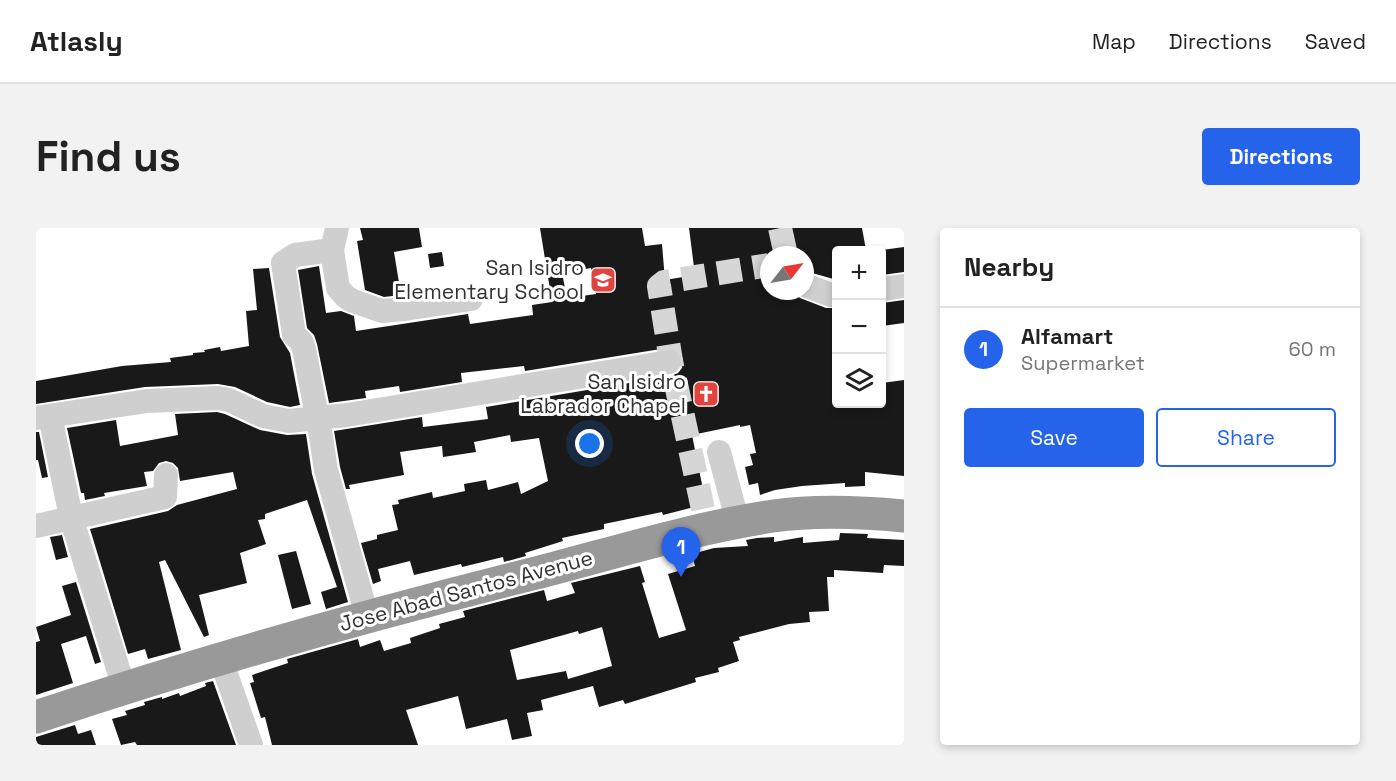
<!DOCTYPE html>
<html lang="en">
<head>
<meta charset="utf-8">
<style>
	:root { --surface:#fff; --page:#f2f2f2; --text:#222; --muted:#767676; --line:#e0e0e0; --accent:#2563eb }
	body { margin:0; font-family:"Space Grotesk",sans-serif; background:var(--page); color:var(--text) }
	.controls { position:absolute; right:18px; top:18px; display:grid; overflow:hidden; border-radius:6px; box-shadow:0 3px 9px #0003 }
	.controls button { width:54px; height:54px; display:grid; place-items:center; padding:0; border:0; border-bottom:2px solid var(--line); background:var(--surface); color:var(--text); font:30px sans-serif }
	.compass { position:absolute; left:724px; top:18px; width:54px; height:54px; border-radius:50%; background:var(--surface); box-shadow:0 3px 9px #0003; rotate:59deg }
	.you { position:absolute; left:554px; top:216px; width:21px; height:21px; margin:-15px; border:4px solid #fff; border-radius:50%; background:#1a73e8; box-shadow:0 0 0 9px #1a73e833 }
	.badge { display:grid; place-items:center; width:39px; height:39px; border-radius:50%; background:var(--accent); color:#fff; font-size:20px; font-weight:700 }
	.pin { position:absolute; translate:-50% -50px; filter:drop-shadow(0 2px 3px #0008) }
	.pin::after { content:''; position:absolute; top:32px; width:21px; height:18px; background:inherit; clip-path:polygon(0 0,100% 0,50% 100%) }
	.list { margin:0; padding:0; list-style:none }
	h2 { display:flex; justify-content:space-between; align-items:center; height:78px; margin:0; padding:0 24px; font-size:26px }
	h2 small { font-size:20px; font-weight:400; color:var(--muted) }
	.list li { display:grid; grid-template-columns:39px 1fr auto; gap:18px; align-items:center; box-sizing:border-box; height:84px; padding:0 24px; border-top:2px solid var(--line) }
	.list b { display:block; font-size:22px; white-space:nowrap }
	.list p { margin:0; font-size:20px; white-space:nowrap; color:var(--muted) }
	.list em { font-size:20px; font-style:normal; color:var(--muted) }
	.actions { display:flex; gap:12px; padding:18px 24px }
	.actions a { flex:1; padding:14px 0; border:2px solid var(--accent); border-radius:6px; text-align:center; font-size:21px; color:var(--accent) }
	.actions .main { background:var(--accent); color:#fff }
	.icon { flex:none; width:33px; height:33px; fill:none; stroke:currentColor; stroke-width:2; stroke-linecap:round; stroke-linejoin:round }
	.map { position:relative; flex:none; width:868px; height:517px; overflow:hidden; border-radius:6px }
	header { display:flex; align-items:center; gap:36px; box-sizing:border-box; height:84px; padding:0 30px; background:var(--surface); border-bottom:2px solid var(--line) }
	header strong { font-size:28px }
	nav { display:flex; gap:33px; margin-inline-start:auto; font-size:21px }
	.intro { display:flex; align-items:center; justify-content:space-between; box-sizing:border-box; height:144px; padding:0 36px }
	h1 { margin:0; font-size:42px }
	.button { padding:15px 27px; border-radius:6px; background:var(--accent); color:#fff; font-size:21px; font-weight:700 }
	main { display:flex; gap:36px; padding:0 36px }
	aside { flex:1; background:var(--surface); border-radius:6px; box-shadow:0 3px 9px #0003 }
	.map>svg:first-child { display:block }
	.building { fill:#191919; fill-rule:evenodd }
	.lines { fill:none; stroke-linecap:round; stroke-linejoin:round }
	.minor-tunnel { stroke:#d6d6d6; stroke-width:24; stroke-dasharray:24 12; stroke-linecap:butt }
	.minor { stroke:#cfcfcf; stroke-width:24 }
	.highway { stroke:#999; stroke-width:33 }
	.labels { text-anchor:middle; stroke-width:6; stroke-linejoin:round; paint-order:stroke }
	.poi-label { font-size:21px; fill:#323232; stroke:#fff; text-anchor:end }
	.street-label { font-size:21px; fill:#323232; stroke:#fff }
</style>
</head>
<body>
<header>
<strong>Atlasly</strong>
<nav><a>Map</a><a>Directions</a><a>Saved</a></nav>
</header>
<div class="intro"><h1>Find us</h1><a class="button">Directions</a></div>
<main>
<div class="map">
<svg width="868" height="517" viewBox="0 0 868 517">
	<rect width="100%" height="100%" fill="#fff"/>
	<g class="building">
		<polygon points="324,0 383,0 386,19 358,24 365,67 348,69 329,62 321,13 327,12"/>
		<path d="M 504,0 L 606,0 L 609,18 L 626,16 L 629,52 L 659,47 L 653,0 L 826,0 L 830,22 L 801,22 L 801,52 L 769,43 L 769,27 L 733,27 L 733,63 L 757,63 L 764,70 L 790,80 L 801,80 L 801,176 L 846,176 L 846,155 L 868,152 L 868,248 L 829,244 L 829,258 L 809,259 L 809,255 L 766,258 L 739,262 L 724,267 L 722,255 L 713,257 L 709,239 L 717,237 L 714,226 L 720,225 L 714,197 L 704,199 L 704,197 L 656,207 L 670,276 L 627,287 L 626,284 L 568,296 L 568,301 L 526,310 L 527,313 L 489,325 L 490,328 L 468,334 L 467,329 L 426,339 L 425,336 L 378,347 L 374,333 L 342,341 L 345,353 L 337,356 L 325,315 L 341,311 L 341,307 L 362,302 L 356,277 L 363,276 L 362,272 L 396,264 L 397,270 L 429,263 L 428,256 L 450,252 L 452,262 L 482,254 L 485,266 L 512,253 L 503,210 L 475,214 L 474,207 L 438,214 L 440,224 L 407,229 L 406,218 L 364,224 L 368,247 L 313,257 L 314,261 L 310,261 L 304,239 L 298,203 L 386,189 L 387,199 L 452,191 L 450,179 L 635,148 L 642,145 L 646,140 L 647,131 L 644,125 L 639,121 L 631,120 L 489,143 L 488,138 L 425,145 L 426,154 L 364,164 L 363,158 L 329,163 L 330,170 L 293,175 L 281,116 L 278,107 L 271,100 L 262,42 L 283,38 L 290,85 L 305,83 L 318,88 L 320,103 L 432,86 L 434,96 L 497,87 L 496,77 L 516,74 ZM 555,40 L 560,66 L 531,70 L 526,45 Z"/>
		<polygon points="868,19 868,44 846,47 846,22"/>
		<polygon points="406,24 408,38 394,40 392,26"/>
		<polygon points="233,40 244,109 254,125 264,177 254,179 231,174 199,159 182,156 109,159 0,176 0,153 86,138 135,134 134,130 157,127 157,125 169,124 168,122 184,119 185,123 213,118 210,83 221,82 217,41"/>
		<polygon points="868,72 868,95 846,98 846,75"/>
		<polygon points="181,184 189,186 224,202 251,207 270,206 276,246 312,374 290,381 285,364 301,359 271,272 229,286 229,291 222,292 230,316 204,325 211,355 163,367 173,407 168,409 129,332 123,334 145,422 112,431 109,421 92,426 54,301 132,283 141,277 201,261 197,244 144,253 142,240 137,235 130,233 123,235 117,243 108,244 111,258 68,265 69,268 49,272 48,265 45,265 31,200 80,192 84,218 142,207 139,186"/>
		<polygon points="0,204 3,204 12,249 6,250 2,232 0,232"/>
		<path d="M 804,305 L 832,306 L 831,310 L 868,312 L 868,338 L 848,337 L 847,345 L 798,342 L 798,349 L 791,349 L 793,383 L 773,384 L 774,394 L 753,396 L 703,409 L 704,412 L 697,414 L 703,433 L 682,440 L 683,444 L 659,450 L 660,454 L 589,476 L 587,472 L 563,479 L 557,458 L 505,472 L 507,482 L 491,485 L 496,508 L 476,512 L 471,491 L 430,501 L 422,468 L 370,482 L 382,517 L 236,517 L 229,489 L 225,490 L 214,455 L 218,454 L 216,447 L 252,435 L 251,431 L 322,411 L 324,419 L 344,412 L 348,423 L 375,415 L 374,410 L 404,400 L 403,396 L 429,389 L 427,383 L 508,362 L 511,373 L 539,365 L 535,355 L 604,338 L 609,354 L 606,355 L 623,410 L 650,402 L 632,346 L 659,338 L 656,326 L 678,320 L 712,318 L 710,312 L 721,310 L 738,309 L 738,314 L 767,309 L 767,315 L 803,312 ZM 566,399 L 576,438 L 532,451 L 530,443 L 481,452 L 474,422 L 542,403 L 543,406 Z"/>
		<polygon points="26,307 32,329 20,332 14,309"/>
		<polygon points="260,323 275,376 256,381 242,327"/>
		<polygon points="40,354 65,434 59,436 50,408 25,416 37,455 0,467 0,414 4,413 0,399 35,387 26,358"/>
		<polygon points="177,453 200,517 101,517 99,514 85,517 76,491 91,487 89,483 109,477 108,474 126,469 126,471 143,465 144,468 170,458 169,455"/>
		<polygon points="39,497 42,506 55,502 60,517 0,517 0,509"/>
	</g>
	<g class="lines">
		<g class="minor-tunnel">
			<polyline points="744,0 750,27"/>
			<polyline points="667,281 635,133 623,58 628,54 733,37"/>
		</g>
		<g class="minor">
			<polyline points="301,0 296,22 302,60 310,69 317,73 346,83 369,81 435,71"/>
			<polyline points="296,22 259,27 247,35 258,107 265,113 268,121 285,209 290,242 331,388"/>
			<polyline points="769,57 795,67 800,66"/>
			<polyline points="846,61 868,58"/>
			<polyline points="14,188 35,289 88,460"/>
			<polyline points="0,190 111,173 182,170 193,172 227,188 253,193 311,187 633,134"/>
			<polyline points="683,224 702,295"/>
			<polyline points="0,298 129,269 130,247"/>
			<polyline points="185,432 215,517"/>
		</g>
		<path class="highway" d="M 0,489 C 165,434 331,387 500,345 C 578,325 657,300 737,288 C 780,282 826,284 868,288"/>
	</g>
	<defs>
		<g id="school-square" transform="scale(1.35)"><rect x="-9" y="-9" width="18" height="18" rx="4" fill="#df443e" stroke="#fff"/><path d="M0-5L7-2L0 1L-7-2ZM-4 1L0 2.5L4 1V4Q0 6-4 4Z" fill="#fff"/></g>
		<g id="church-square" transform="scale(1.35)"><rect x="-9" y="-9" width="18" height="18" rx="4" fill="#df443e" stroke="#fff"/><path d="M-1.2-6h2.4v3.5h3.3v2.4h-3.3V6h-2.4V-.1h-3.3v-2.4h3.3Z" fill="#fff"/></g>
	</defs>
	<g fill-rule="evenodd">
		<use href="#school-square" x="567" y="52"/>
		<use href="#church-square" x="670" y="166"/>
	</g>
	<g class="labels">
		<g class="poi-label">
			<text x="548" y="47">San Isidro<tspan x="548" dy="24">Elementary School</tspan></text>
			<text x="650" y="161">San Isidro<tspan x="650" dy="24">Labrador Chapel</tspan></text>
		</g>
		<g class="street-label">
			<text transform="translate(430 363) rotate(-15)" y="7">Jose Abad Santos Avenue</text>
		</g>
	</g>
</svg>
<div class="controls">
<button>+</button>
<button>−</button>
<button><svg class="icon" aria-label="layers" viewBox="0 0 24 24"><path d="M12 4l9 5-9 5-9-5zM3 14l9 5 9-5"/></svg></button>
</div>
<svg class="compass" viewBox="-18 -18 36 36"><path d="M0-13l5 13h-10z" fill="#e53935"/><path d="M0 13l5-13h-10z" fill="#767676"/></svg>
<div class="you"></div>
<div class="pin badge" style="left:645px;top:349px">1</div>
</div>
<aside>
<h2>Nearby<small></small></h2>
<ul class="list">
<li><span class="badge">1</span><div><b>Alfamart</b><p>Supermarket</p></div><em>60 m</em></li>
</ul>
<div class="actions"><a class="main">Save</a><a>Share</a></div>
</aside>
</main>
</body>
</html>
